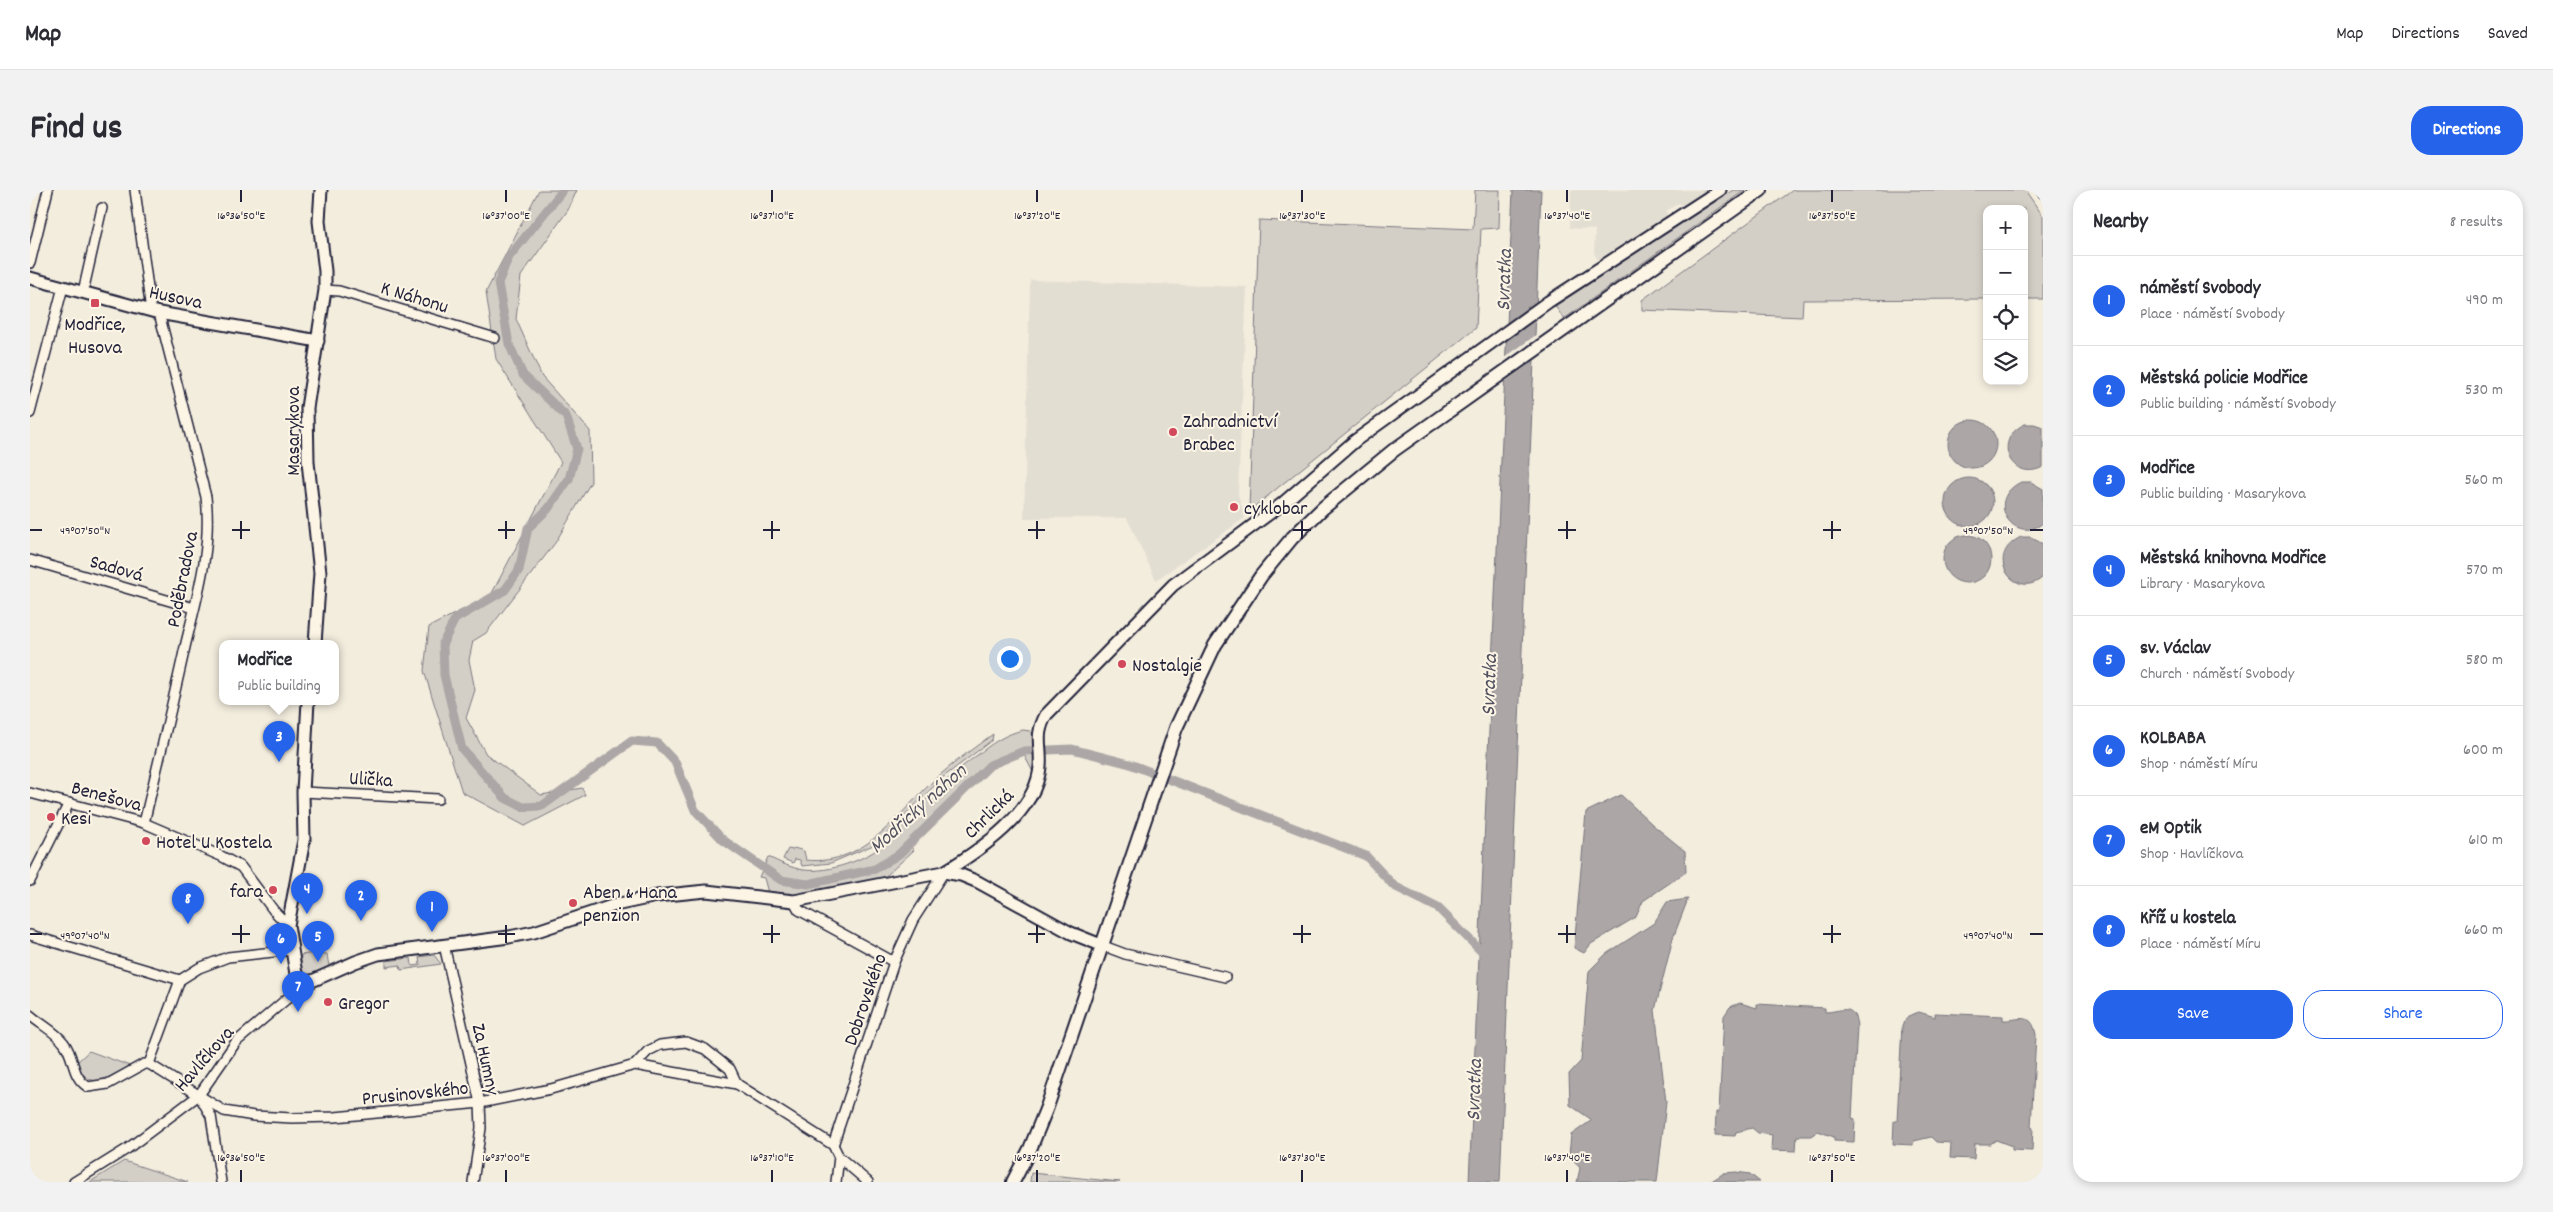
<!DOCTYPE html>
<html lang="en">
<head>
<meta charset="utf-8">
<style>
	:root { --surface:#fff; --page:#f2f2f3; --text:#2b2b33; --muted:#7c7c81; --line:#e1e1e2; --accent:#2563eb }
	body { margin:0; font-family:Dekko,sans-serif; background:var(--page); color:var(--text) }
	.controls { position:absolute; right:15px; top:15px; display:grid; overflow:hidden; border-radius:10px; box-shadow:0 2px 8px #0003 }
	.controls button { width:45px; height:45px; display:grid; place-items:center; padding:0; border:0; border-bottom:1px solid var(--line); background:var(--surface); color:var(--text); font:25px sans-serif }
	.you { position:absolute; left:979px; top:468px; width:18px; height:18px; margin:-12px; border:4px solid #fff; border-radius:50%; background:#1a73e8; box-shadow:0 0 0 8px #1a73e833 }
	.badge { display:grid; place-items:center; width:32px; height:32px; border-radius:50%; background:var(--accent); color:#fff; font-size:16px; font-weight:700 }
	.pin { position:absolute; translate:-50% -41px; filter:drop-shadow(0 1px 2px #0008) }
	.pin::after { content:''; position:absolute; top:26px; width:18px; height:15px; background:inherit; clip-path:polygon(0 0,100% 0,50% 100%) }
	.popup { position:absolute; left:189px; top:450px; width:120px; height:65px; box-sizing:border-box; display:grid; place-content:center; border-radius:10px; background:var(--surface); filter:drop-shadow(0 1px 4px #0005); font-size:16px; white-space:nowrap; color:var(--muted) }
	.popup b { font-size:19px; color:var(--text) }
	.popup::after { content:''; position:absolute; left:50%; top:100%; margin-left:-10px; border:10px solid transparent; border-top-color:var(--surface) }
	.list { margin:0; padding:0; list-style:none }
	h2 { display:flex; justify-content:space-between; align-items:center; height:65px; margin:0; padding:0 20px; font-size:21px }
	h2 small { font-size:16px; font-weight:400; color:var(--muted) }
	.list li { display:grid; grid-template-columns:32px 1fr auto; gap:15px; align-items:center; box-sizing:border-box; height:90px; padding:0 20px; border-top:1px solid var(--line) }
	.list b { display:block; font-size:19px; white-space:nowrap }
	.list p { margin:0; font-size:16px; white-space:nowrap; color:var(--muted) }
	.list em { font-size:16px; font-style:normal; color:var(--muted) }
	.actions { display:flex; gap:10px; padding:15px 20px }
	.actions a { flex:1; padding:11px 0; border:1px solid var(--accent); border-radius:20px; text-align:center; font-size:18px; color:var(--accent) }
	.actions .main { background:var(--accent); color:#fff }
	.icon { flex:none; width:28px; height:28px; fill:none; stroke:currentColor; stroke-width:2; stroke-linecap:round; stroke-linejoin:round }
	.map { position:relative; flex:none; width:2013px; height:992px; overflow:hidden; border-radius:20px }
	header { display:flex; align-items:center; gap:30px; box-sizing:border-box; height:70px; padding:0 25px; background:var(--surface); border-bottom:1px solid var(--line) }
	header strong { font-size:24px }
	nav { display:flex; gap:28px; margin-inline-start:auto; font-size:18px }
	.intro { display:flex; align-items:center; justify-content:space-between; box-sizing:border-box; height:120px; padding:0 30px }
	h1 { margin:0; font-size:35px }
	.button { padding:12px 22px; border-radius:20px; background:var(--accent); color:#fff; font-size:18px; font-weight:700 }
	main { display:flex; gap:30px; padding:0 30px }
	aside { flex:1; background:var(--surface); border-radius:20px; box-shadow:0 2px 8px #0003 }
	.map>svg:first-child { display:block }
	.built { fill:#e3ded2 }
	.green { fill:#d4cfc6; stroke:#7b7880 }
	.water { fill:#aca7a6; stroke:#75727b }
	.pier { fill:#f3edde }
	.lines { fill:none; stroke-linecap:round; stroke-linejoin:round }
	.canal { stroke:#aca7a6; stroke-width:9 }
	.minor-casing { stroke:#22223b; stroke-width:12 }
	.tertiary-casing { stroke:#22223b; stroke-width:15 }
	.secondary-casing { stroke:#22223b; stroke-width:16 }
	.minor { stroke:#fcf5e5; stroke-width:9 }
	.tertiary { stroke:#fcf5e5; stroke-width:11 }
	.secondary { stroke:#fcf5e5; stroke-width:12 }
	.ticks { fill:none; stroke:#22223b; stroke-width:2 }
	.poi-dot { fill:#d1495b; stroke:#fcf5e5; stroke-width:2 }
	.labels { text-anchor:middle; stroke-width:4; stroke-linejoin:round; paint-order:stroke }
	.street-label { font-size:20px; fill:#22223b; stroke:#fcf5e5 }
	.poi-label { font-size:20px; fill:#22223b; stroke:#fcf5e5; text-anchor:start }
	.water-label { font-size:21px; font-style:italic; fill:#525160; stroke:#fcf5e5 }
	.ticks-label { font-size:12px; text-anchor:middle; fill:#22223b; stroke:#fcf5e5; stroke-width:4; stroke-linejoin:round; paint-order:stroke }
</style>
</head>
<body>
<header>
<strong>Map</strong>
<nav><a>Map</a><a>Directions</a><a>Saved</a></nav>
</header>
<div class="intro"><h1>Find us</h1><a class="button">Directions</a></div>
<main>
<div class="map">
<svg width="2013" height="992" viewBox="0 0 2013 992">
	<rect width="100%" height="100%" fill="#f3edde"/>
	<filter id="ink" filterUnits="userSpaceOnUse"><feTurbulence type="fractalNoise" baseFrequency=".02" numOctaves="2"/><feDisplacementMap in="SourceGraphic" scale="10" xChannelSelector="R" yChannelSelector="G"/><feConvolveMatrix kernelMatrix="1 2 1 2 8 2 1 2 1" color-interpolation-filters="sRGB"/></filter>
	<g filter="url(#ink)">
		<g class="built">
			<polygon points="1541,0 1682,0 1654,18 1649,13 1636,21 1638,27 1568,70 1564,63 1565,40 1540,38"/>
			<polygon points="1000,90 1217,97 1208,304 1215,328 1126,390 1097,328 994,328"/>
		</g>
		<g class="green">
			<polygon points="509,0 547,0 538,20 491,86 486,129 512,187 560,241 561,292 525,353 456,443 443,451 439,470 445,500 436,528 456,564 511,605 552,598 555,605 495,636 432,602 394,481 399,437 461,405 531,272 466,169 456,102"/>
			<polygon points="1445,0 1470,0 1469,38 1451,39 1446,138 1219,321 1229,30 1443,39"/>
			<polygon points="1703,0 1715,0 1534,129 1525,116"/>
			<polygon points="1763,0 1995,0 2013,26 2013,109 1994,109 1994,19 1957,19 1957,109 1773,110 1772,127 1612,120 1612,110"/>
			<path d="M 993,540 L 1000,541 L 1004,546 L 1008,576 L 1003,582 L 993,563 L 961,577 L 880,656 L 884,660 L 857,685 L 844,692 L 764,705 L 738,703 L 734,688 L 729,687 L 738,667 C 749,672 761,678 774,680 C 799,683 836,670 856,653 C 869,641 880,627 892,614 C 909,596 927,580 946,566 C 961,554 975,544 993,540 Z"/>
			<path d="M 963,544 L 962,550 L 912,588 L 848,653 L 801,673 L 772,676 L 770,670 L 765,669 L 763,673 L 753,669 L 758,659 L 763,660 L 764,658 L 774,661 L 776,670 C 837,677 870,619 911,584 C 927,570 945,557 963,544 Z"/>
			<path d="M 284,763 L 297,764 L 299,777 L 276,786 C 270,781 270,771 271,765 Z"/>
			<polygon points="404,765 411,774 371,780 370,775 356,777 356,771 381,768 382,776 390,775 389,767"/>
			<path d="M 59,861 L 100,876 C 78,887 58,904 47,872 Z"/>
			<polygon points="94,971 158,992 60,992"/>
			<polygon points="1001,983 1090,992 1000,992"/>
		</g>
		<g class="water">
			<polygon points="1483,0 1511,0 1470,992 1439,992"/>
			<circle cx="1942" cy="254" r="24"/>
			<path d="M 1995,234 L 2004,234 L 2013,237 L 2013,277 C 1982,293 1960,250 1995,234 Z"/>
			<circle cx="1939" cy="312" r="24"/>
			<path d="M 1991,292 L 2001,292 L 2013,299 L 2013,333 C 1984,356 1953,310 1991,292 Z"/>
			<circle cx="1937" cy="369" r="24"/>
			<path d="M 1991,347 L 2000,347 L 2013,354 L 2013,387 C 1987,412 1951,366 1991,347 Z"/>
			<polygon points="1591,605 1623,635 1655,661 1656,682 1613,711 1606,727 1561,754 1554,763 1544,758 1556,622"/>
			<polygon points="1658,709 1643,748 1625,820 1636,912 1627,992 1547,992 1550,978 1539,965 1541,945 1562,930 1540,915 1539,884 1551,871 1559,781 1576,764 1624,733 1637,712"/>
			<path d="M 1710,813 L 1727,818 L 1727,814 L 1795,818 L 1795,822 C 1810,822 1824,811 1827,836 L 1822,928 L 1825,929 L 1824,952 L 1804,951 L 1804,947 L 1788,941 L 1781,946 L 1767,946 L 1766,961 L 1741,960 L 1742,945 L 1728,943 L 1722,938 L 1706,942 L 1705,946 L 1685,945 L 1686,922 L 1689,922 L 1694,826 L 1700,817 Z"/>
			<path d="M 1889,822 L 1905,827 L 1905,823 L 1973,826 L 1973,830 C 1988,831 2002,820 2006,845 L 2001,937 L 2003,938 L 2002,961 L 1982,960 L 1982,956 L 1966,950 L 1960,954 L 1945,954 L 1944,969 L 1920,968 L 1921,953 L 1906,952 L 1901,947 L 1884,951 L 1883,955 L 1863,954 L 1864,931 L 1867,931 L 1872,835 L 1878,826 Z"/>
			<polygon points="1706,982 1720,984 1730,992 1680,992 1694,983"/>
		</g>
		<polygon class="pier" points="1506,145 1505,170 1473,193 1474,168"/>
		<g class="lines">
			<polyline class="canal" points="533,0 479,67 468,93 479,154 493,185 536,226 547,259 539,289 518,319 498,338 489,380 475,400 425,429 413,453 414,485 432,559 475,608 493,617 512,616 602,551 627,553 645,572 665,620 693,650 751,690 778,694 845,679 869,664 960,575 994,561 1042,559 1100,574 1336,666 1364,696 1408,718 1458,768"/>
			<g class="minor-casing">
				<g id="minor">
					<polyline points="105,0 121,121"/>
					<polyline points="2011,0 2013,3"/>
					<polyline points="0,73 18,0"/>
					<polyline points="295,100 309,101 465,148"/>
					<polyline points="53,102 72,18"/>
					<polyline points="0,223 33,97"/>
					<polyline points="0,370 164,418"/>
					<polyline points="273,602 408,609"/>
					<polyline points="0,603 114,633 191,666 211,677 244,721 258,735"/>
					<path d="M 114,633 C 128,574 142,516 155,457 C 167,407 182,359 176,307 L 129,123"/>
					<polyline points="0,691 39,613"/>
					<polyline points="764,711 769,720 864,772"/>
					<polyline points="0,745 150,790"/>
					<polyline points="414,755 450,913 451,938 443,992"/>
					<polyline points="1071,755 1095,764 1195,787"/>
					<path d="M 0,825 C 10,834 26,842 34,853 C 45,867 41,887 58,897 L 78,894 L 114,874 L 119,874 L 194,921 L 224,926 L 262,928 L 305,927 L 450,913 L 521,899 L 605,875 L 707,894 L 803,955 L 809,967 L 838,992"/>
					<polyline points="119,874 150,790 169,778 198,767 262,760"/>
					<polyline points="605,875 618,861 630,855 656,852 675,859 700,879 707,894"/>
					<polyline points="170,907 181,926 191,992"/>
					<polyline points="803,955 864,772 883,730 914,682"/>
					<polyline points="44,992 97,959 169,905 206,852 259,807 272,792"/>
					<polyline points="806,992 809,967"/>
				</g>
			</g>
			<g class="tertiary-casing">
				<g id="tertiary">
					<polyline points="0,88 129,123 288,151"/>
					<polyline points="285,453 290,383 278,272 277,218 295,100 295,81 289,31 291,0"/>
					<polyline points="278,511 273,602 274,650 258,735 266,784 272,792 282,791 325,772 348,764 479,747 504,742 585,715 627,706 676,701 764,711 914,682 931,685 948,692 1041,743 1071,755"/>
					<path d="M 914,682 C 950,660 1006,623 1010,577 C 1012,555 1004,547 1016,525 L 1143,395 L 1252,314 L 1326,250 L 1518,112 L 1690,0"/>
				</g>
			</g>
			<g class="secondary-casing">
				<polyline id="secondary" points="983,992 1000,959 1017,917 1146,538 1185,455 1231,386 1262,348 1293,318 1364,260 1731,0"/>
			</g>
			<use href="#minor" class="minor"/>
			<use href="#tertiary" class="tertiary"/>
			<use href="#secondary" class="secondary"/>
		</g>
	</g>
	<path class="ticks" d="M 211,0 L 211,12M 476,0 L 476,12M 742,0 L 742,12M 1007,0 L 1007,12M 1272,0 L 1272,12M 1537,0 L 1537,12M 1802,0 L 1802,12M 211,331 L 211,349M 476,331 L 476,349M 742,331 L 742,349M 1007,331 L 1007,349M 1272,331 L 1272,349M 1537,331 L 1537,349M 1802,331 L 1802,349M 0,340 L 12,340M 202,340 L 220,340M 468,340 L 485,340M 733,340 L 750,340M 998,340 L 1015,340M 1263,340 L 1281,340M 1528,340 L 1546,340M 1793,340 L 1811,340M 2000,340 L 2013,340M 211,735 L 211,753M 476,735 L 476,753M 742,735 L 742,753M 1007,735 L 1007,753M 1272,735 L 1272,753M 1537,735 L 1537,753M 1802,735 L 1802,753M 0,744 L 12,744M 202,744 L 220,744M 468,744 L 485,744M 733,744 L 750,744M 998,744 L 1015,744M 1263,744 L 1281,744M 1528,744 L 1546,744M 1793,744 L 1811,744M 2000,744 L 2013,744M 211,980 L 211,992M 476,980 L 476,992M 742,980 L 742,992M 1007,980 L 1007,992M 1272,980 L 1272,992M 1537,980 L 1537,992M 1802,980 L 1802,992"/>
	<g class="poi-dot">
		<rect x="60" y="108" width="10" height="10" rx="2.5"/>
		<circle cx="1143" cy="242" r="5"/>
		<circle cx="1204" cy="317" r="5"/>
		<circle cx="1092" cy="474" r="5"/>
		<circle cx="21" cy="627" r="5"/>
		<circle cx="116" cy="651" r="5"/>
		<circle cx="243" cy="700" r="5"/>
		<circle cx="543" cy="713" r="5"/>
		<circle cx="298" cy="812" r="5"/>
	</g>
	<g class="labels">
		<g class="street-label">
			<text transform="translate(146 106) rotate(12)" y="7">Husova</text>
			<text transform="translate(385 106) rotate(17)" y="7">K Náhonu</text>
			<text transform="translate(262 241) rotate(-90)" y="7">Masarykova</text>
			<text transform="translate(87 377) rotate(16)" y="7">Sadová</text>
			<text transform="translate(151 389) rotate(-79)" y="7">Poděbradova</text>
			<text transform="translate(341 588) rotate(3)" y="7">Ulička</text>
			<text transform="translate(77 605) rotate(15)" y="7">Benešova</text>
			<text transform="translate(958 623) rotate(-45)" y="7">Chrlická</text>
			<text transform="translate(834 809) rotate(-71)" y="7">Dobrovského</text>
			<text transform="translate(173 868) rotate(-49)" y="7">Havlíčkova</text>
			<text transform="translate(457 869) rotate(78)" y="7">Za Humny</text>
			<text transform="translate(385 902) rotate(-6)" y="7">Prusinovského</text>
		</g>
		<g class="poi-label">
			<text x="65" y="140" text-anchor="middle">Modřice,<tspan x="65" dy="23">Husova</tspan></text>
			<text x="1153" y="237">Zahradnictví<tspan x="1153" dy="23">Brabec</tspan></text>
			<text x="1214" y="324">cyklobar</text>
			<text x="1102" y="481">Nostalgie</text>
			<text x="31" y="634">Kesi</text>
			<text x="126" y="658">Hotel U Kostela</text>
			<text x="233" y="707" text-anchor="end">fara</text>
			<text x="553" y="708">Aben &amp; Hana<tspan x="553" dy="23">penzion</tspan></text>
			<text x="308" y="819">Gregor</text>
		</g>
		<g class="water-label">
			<text transform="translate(1473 90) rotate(-88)" y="7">Svratka</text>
			<text transform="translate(1458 495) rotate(-88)" y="7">Svratka</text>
			<text transform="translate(887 618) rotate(-42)" y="7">Modřický náhon</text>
			<text transform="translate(1443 900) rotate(-88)" y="7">Svratka</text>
		</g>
	</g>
	<g class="ticks-label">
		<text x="211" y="29">16°36'50"E</text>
		<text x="476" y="29">16°37'00"E</text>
		<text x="742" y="29">16°37'10"E</text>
		<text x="1007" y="29">16°37'20"E</text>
		<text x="1272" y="29">16°37'30"E</text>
		<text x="1537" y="29">16°37'40"E</text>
		<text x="1802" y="29">16°37'50"E</text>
		<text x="55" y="344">49°07'50"N</text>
		<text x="1958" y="344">49°07'50"N</text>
		<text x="55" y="749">49°07'40"N</text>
		<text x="1958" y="749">49°07'40"N</text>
		<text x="211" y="971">16°36'50"E</text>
		<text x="476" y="971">16°37'00"E</text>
		<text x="742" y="971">16°37'10"E</text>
		<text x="1007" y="971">16°37'20"E</text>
		<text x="1272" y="971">16°37'30"E</text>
		<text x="1537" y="971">16°37'40"E</text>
		<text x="1802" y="971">16°37'50"E</text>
	</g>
</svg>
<div class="controls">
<button>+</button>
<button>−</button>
<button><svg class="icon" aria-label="locate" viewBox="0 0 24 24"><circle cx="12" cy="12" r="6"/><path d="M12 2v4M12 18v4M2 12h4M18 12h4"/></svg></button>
<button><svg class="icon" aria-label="layers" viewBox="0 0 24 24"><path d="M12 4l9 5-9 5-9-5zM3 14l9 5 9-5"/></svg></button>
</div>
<div class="you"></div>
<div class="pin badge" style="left:402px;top:742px">1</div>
<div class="pin badge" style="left:331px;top:731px">2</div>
<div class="pin badge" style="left:249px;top:572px">3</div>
<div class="popup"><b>Modřice</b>Public building</div>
<div class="pin badge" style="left:277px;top:724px">4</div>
<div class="pin badge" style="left:288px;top:772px">5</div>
<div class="pin badge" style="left:251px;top:774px">6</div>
<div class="pin badge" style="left:268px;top:822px">7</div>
<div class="pin badge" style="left:158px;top:734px">8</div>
</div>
<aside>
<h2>Nearby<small>8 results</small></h2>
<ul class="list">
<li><span class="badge">1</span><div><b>náměstí Svobody</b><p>Place · náměstí Svobody</p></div><em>490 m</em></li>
<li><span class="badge">2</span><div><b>Městská policie Modřice</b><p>Public building · náměstí Svobody</p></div><em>530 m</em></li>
<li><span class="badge">3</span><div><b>Modřice</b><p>Public building · Masarykova</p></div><em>560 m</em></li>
<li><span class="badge">4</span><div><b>Městská knihovna Modřice</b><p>Library · Masarykova</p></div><em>570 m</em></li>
<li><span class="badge">5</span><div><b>sv. Václav</b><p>Church · náměstí Svobody</p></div><em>580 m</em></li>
<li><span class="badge">6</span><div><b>KOLBABA</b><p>Shop · náměstí Míru</p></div><em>600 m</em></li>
<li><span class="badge">7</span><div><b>eM Optik</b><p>Shop · Havlíčkova</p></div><em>610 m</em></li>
<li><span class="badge">8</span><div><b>Kříž u kostela</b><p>Place · náměstí Míru</p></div><em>660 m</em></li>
</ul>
<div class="actions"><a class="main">Save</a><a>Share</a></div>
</aside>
</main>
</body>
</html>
